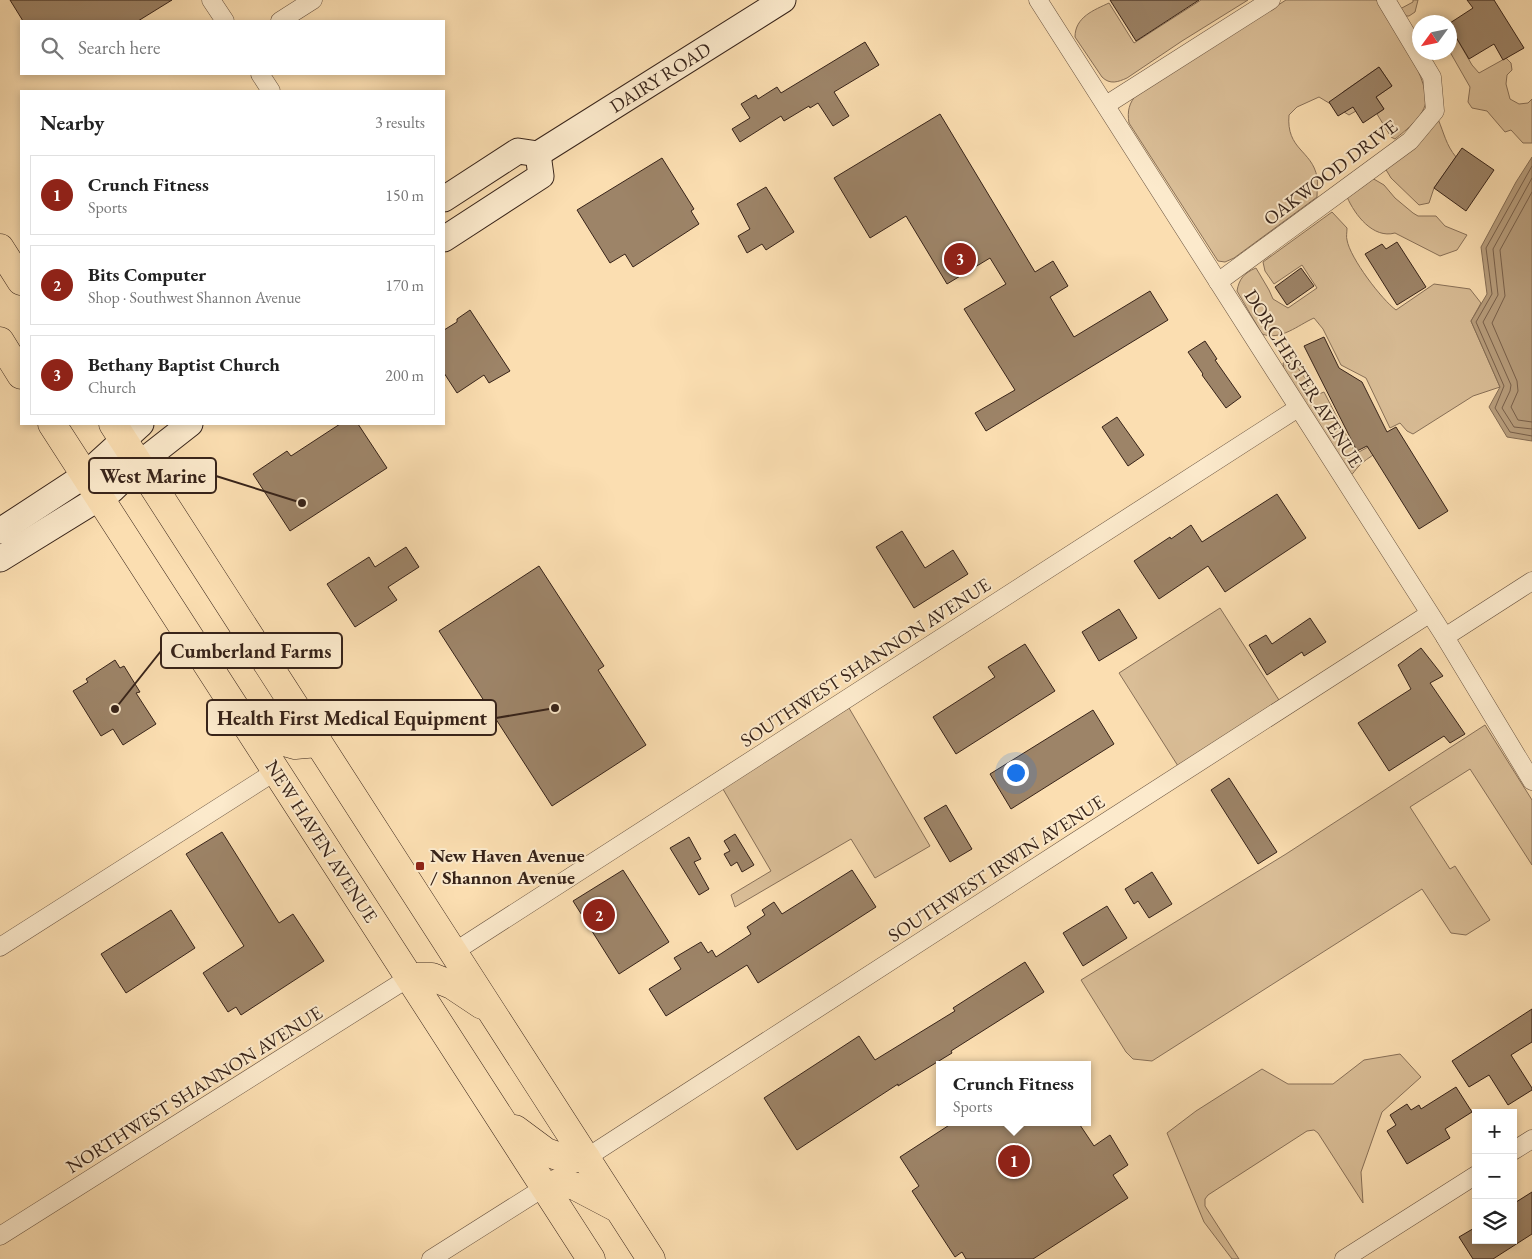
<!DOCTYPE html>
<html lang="en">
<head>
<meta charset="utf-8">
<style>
	:root { --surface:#fff; --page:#f6f6f6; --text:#222; --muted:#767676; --line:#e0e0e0; --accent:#8f2418 }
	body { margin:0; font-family:"EB Garamond",serif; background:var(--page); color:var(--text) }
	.controls { position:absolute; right:15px; bottom:15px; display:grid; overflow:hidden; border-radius:0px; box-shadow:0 2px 8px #0003 }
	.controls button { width:45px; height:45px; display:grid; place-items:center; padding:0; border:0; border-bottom:1px solid var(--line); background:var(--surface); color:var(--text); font:25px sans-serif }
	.compass { position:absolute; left:1412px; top:15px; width:45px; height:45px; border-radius:50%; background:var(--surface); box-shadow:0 2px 8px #0003; rotate:237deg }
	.you { position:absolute; left:1015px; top:772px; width:18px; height:18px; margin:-12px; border:4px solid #fff; border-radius:50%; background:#1a73e8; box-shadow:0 0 0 8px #1a73e833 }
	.badge { display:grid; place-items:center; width:32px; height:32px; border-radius:50%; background:var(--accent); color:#fff; font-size:16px; font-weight:700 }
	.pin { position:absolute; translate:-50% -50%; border:2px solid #fff; box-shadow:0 1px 5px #0006 }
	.popup { position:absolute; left:936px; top:1061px; width:155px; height:65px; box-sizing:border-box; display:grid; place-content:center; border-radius:0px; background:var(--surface); filter:drop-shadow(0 1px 4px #0005); font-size:16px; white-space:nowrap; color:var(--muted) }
	.popup b { font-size:19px; color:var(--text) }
	.popup::after { content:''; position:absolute; left:50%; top:100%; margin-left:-10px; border:10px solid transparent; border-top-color:var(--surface) }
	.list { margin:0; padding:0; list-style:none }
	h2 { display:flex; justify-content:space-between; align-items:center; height:65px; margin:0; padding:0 20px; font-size:21px }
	h2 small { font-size:16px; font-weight:400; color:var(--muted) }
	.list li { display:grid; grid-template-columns:32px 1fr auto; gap:15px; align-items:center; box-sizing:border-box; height:80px; margin:0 10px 10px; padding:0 10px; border:1px solid var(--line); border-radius:0px }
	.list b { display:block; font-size:19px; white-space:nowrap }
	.list p { margin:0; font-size:16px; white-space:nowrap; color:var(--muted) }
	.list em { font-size:16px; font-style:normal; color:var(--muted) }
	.icon { flex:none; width:28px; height:28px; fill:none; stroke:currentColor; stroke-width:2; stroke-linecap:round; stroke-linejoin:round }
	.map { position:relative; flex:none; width:1532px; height:1259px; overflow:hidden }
	.search { position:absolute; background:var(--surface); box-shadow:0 2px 8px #0003; left:20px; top:20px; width:425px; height:55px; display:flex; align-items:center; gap:12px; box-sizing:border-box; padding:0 18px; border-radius:0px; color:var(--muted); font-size:19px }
	.panel { position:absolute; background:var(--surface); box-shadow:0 2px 8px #0003; left:20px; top:90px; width:425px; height:335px; border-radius:0px }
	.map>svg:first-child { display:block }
	.green { fill:#dabe97; stroke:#887058 }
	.water { fill:#b89e7d; stroke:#846d55 }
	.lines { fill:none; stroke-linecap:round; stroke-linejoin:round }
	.shore { stroke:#78604b; stroke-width:1 }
	.building { fill:#9d8468; stroke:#372319 }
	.street-casing { stroke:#68523f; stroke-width:19 }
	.secondary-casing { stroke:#372319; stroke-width:27 }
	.primary-casing { stroke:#372319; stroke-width:29 }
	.street { stroke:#fceacc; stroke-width:18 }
	.secondary { stroke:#fceacc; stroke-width:25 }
	.primary { stroke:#fbdeb1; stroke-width:28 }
	.poi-dot { fill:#8f2418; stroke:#fceacc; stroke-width:2 }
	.labels { text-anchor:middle; stroke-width:4; stroke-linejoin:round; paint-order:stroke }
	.street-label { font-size:19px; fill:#372319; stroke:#fceacc }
	.poi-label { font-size:19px; font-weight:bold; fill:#372319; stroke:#fceacc; text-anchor:start }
	.leader { fill:none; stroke:#372319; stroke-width:2 }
	.callout-dot { fill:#372319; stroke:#fceacc; stroke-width:2 }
	.callout { fill:#fceacc; stroke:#372319; stroke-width:2 }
	.callout-label { font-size:20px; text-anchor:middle; font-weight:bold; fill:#372319 }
</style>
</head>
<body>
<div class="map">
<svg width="1532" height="1259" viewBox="0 0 1532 1259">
	<rect width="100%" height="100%" fill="#fbdeb1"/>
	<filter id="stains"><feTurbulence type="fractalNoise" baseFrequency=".004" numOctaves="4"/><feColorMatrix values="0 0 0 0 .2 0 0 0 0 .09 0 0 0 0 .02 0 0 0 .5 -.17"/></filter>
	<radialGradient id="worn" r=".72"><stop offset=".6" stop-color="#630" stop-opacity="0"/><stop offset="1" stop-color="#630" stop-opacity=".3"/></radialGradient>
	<g class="green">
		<path d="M 1201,0 L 1248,0 L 1182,41 L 1127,78 C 1118,82 1110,85 1102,77 L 1075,37 C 1075,17 1094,10 1109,3 L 1134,43 Z"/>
		<path d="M 1286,0 L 1377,0 C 1392,22 1426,74 1426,100 C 1425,116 1406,130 1395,139 L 1391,137 L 1377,114 L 1384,109 L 1376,97 L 1392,86 L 1379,67 L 1343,92 L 1356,111 L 1349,115 L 1319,97 L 1297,107 L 1289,115 C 1286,150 1312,150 1317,177 C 1318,183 1317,191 1317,197 L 1234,258 L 1225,262 L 1218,261 L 1129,123 C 1127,111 1129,103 1137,94 Z"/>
		<polygon points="1413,0 1418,0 1415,12 1409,16 1404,16 1400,9 1413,2"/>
		<polygon points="1450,27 1472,65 1479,73 1506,58 1511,63 1512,70 1507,75 1506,84 1510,99 1519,104 1528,103 1532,99 1532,143 1523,143 1511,130 1505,132 1487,111 1472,108 1468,102 1470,87 1450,52"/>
		<path d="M 1438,119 C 1444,133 1446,145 1456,157 L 1434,188 L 1429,203 L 1419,205 L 1391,178 L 1385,168 Z"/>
		<path d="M 1372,178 L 1384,185 L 1395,198 L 1413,213 L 1418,216 L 1436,216 L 1445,226 L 1467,235 L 1457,250 L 1440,256 L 1395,233 C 1373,239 1355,215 1347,197 Z"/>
		<path d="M 1332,212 L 1347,228 C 1347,232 1346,237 1347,240 C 1350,258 1382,300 1396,310 L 1434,284 L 1470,289 L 1481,303 L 1471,321 L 1500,387 L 1473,396 L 1413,434 L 1407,431 L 1400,423 L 1390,428 L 1366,378 L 1341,365 L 1323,329 L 1314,318 C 1298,325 1281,341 1262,334 L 1237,291 C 1239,279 1244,273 1256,268 L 1269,290 L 1273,299 L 1288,308 L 1317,288 L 1302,265 L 1274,284 L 1265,271 L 1263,262 Z"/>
		<path d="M 1292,360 L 1305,378 L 1308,377 L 1311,379 L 1319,394 L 1324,392 L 1355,452 L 1359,452 L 1393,433 L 1397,442 C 1385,449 1368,456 1358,467 C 1355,470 1354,473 1350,476 L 1284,370 L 1283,363 Z"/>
		<polygon points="1220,608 1279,700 1178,766 1119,673"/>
		<polygon points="849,708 930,846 875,878 851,839 735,907 731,895 771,871 720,784"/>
		<polygon points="1485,725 1532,800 1532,865 1470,769 1410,807 1450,869 1455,866 1490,920 1466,935 1451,933 1422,889 1152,1061 1133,1059 1126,1052 1081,980 1286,854"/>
		<polygon points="1400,1054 1421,1077 1382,1112 1361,1172 1363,1203 1318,1133 1314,1130 1307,1131 1208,1195 1205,1199 1205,1206 1239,1259 1232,1259 1204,1222 1167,1133 1196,1111 1262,1069 1288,1084 1333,1084 1364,1060"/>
	</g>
	<polygon class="water" points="1532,157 1532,441 1507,437 1489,407 1500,387 1471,321 1487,294 1481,247 1516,182"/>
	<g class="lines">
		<g class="shore">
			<polyline points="1532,166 1486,248 1492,294 1476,322 1504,386 1495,408 1510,432 1532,436"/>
			<polyline points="1532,178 1493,249 1498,295 1483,322 1511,385 1510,391 1502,408 1514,427 1532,429"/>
			<polyline points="1532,192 1500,250 1505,296 1492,323 1517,381 1518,391 1511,407 1518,420 1532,422"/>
		</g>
	</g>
	<g class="building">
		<polygon points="10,0 172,0 138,21 23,21"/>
		<polygon points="1110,0 1199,0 1136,41"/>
		<polygon points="1467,0 1494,0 1524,48 1503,60 1494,44 1469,59 1450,27 1450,23 1473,8"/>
		<polygon points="865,42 879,65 834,92 849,116 833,126 818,103 810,108 809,106 784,121 781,116 740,142 732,129 750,118 741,104 756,95 758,99 777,87 781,93"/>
		<polygon points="1379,67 1392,86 1376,97 1384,109 1363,123 1353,107 1338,116 1329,102"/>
		<polygon points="940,114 1035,272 1053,261 1068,286 1050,297 1074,337 1150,291 1168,320 986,431 975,413 1015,390 964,309 1006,284 990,258 947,284 906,216 870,238 834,178"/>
		<polygon points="1462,148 1494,170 1466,211 1434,188"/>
		<polygon points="662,158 694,209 691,211 699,224 633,267 625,254 610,263 577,210"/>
		<polygon points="766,187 794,232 766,250 762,244 747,253 738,236 750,229 737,204"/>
		<polygon points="1397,242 1426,287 1397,305 1365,254 1382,244 1386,249"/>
		<polygon points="1301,268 1314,286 1287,305 1275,287"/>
		<polygon points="470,310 510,371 489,383 484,375 457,393 444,373 444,330 457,322 457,319"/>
		<polygon points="1324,337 1339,368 1362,382 1387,432 1396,427 1448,511 1419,529 1367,446 1357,451 1304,346"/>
		<polygon points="1205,341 1217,359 1215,360 1241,397 1226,408 1202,375 1203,374 1188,352"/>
		<polygon points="1117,417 1144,455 1128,466 1102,427"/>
		<polygon points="340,424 358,424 387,468 290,531 253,474 287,451 291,456"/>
		<polygon points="1277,494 1306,538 1225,592 1208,566 1159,599 1134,561 1170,537 1171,539 1191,525 1202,542"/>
		<polygon points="902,531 925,568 953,550 968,574 914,608 876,547"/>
		<polygon points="406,547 419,567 388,587 397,600 355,627 327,584 369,557 375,567"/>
		<polygon points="539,566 604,666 598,670 646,745 552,806 439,631"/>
		<polygon points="1119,609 1137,638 1099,661 1082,632"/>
		<polygon points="1310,618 1326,642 1304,656 1302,652 1267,675 1249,645 1266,635 1272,644"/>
		<polygon points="1025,644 1055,691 956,754 933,717 995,677 988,667"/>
		<polygon points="1421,648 1443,676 1430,683 1465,734 1450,743 1444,736 1389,771 1358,723 1411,689 1398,665"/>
		<polygon points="115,660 120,668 124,666 140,692 136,693 156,724 123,745 113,729 101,736 73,691 88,682 86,679"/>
		<polygon points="1093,710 1114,744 1011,809 990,774"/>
		<polygon points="1229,778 1277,852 1258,864 1211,790"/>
		<polygon points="946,805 972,849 950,862 924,818"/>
		<polygon points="222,832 279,923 293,914 324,961 241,1015 236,1007 228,1012 203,973 244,946 186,854"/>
		<polygon points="735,834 754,865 742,872 737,862 731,866 724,854 730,851 724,841"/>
		<polygon points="689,837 701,859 694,862 709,889 699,895 670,848"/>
		<polygon points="623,870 669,942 619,974 573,901"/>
		<polygon points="852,870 876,907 758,983 747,965 666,1016 649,989 681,969 674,958 701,942 708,953 712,950 716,957 751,934 747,927 765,915 762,910 774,902 782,914"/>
		<polygon points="1152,872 1172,904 1149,918 1138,901 1134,904 1125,889"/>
		<polygon points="1107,906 1127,938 1083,966 1063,933"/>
		<polygon points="171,910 195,948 126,993 101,954"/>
		<polygon points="1025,962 1044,992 951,1051 952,1053 898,1086 898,1084 797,1150 764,1098 859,1036 875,1060 955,1011 953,1008"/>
		<polygon points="1532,1009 1532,1042 1511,1055 1532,1088 1532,1090 1508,1105 1489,1075 1469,1087 1452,1061"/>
		<polygon points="1456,1087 1472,1112 1445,1129 1450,1138 1407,1164 1387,1131 1396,1125 1390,1115 1407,1104 1411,1110 1419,1105 1421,1109"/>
		<polygon points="954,1122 1078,1122 1094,1146 1110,1135 1128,1165 1113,1175 1128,1198 1033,1259 966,1259 962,1252 955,1257 912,1191 919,1186 900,1157"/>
		<polygon points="1532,1192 1532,1234 1493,1259 1473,1259 1459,1237 1476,1227 1476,1240 1513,1240 1513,1204"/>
	</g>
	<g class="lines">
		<g class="street-casing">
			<g id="street">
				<polyline points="211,0 225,21"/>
				<polyline points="1038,0 1445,637 1532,781"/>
				<polyline points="280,21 313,0"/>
				<polyline points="260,74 271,91"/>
				<polyline points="1106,105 1271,0"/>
				<polyline points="1218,282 1410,141 1435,111 1432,77 1386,0"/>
				<polyline points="1445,637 1532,581"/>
				<polyline points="0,947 276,771"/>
				<polyline points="454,952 1298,408"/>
				<polyline points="1513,1151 1532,1139"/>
				<path d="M 586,1158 C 866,976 1148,795 1429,614"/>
				<polyline points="0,1236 410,977"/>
				<polyline points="431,1259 545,1187"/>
				<polyline points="1344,1259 1476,1175"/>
			</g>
		</g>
		<g class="secondary-casing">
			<g id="secondary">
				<polyline points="444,199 518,151 538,154 783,0"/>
				<polyline points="444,239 541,176 538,154"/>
				<polyline points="0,531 84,476 141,424"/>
				<polyline points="0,559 112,490 139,464 190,424"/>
			</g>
		</g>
		<g class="primary-casing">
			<g id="primary">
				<polyline points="0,248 21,281"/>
				<polyline points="0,341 21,375"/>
				<polyline points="52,424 591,1259"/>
				<polyline points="113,424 651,1259"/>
				<polyline points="248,717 281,741 295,745 318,743"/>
				<polyline points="410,977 432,977 452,985 482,1005"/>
				<polyline points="515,1129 546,1152 563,1158 586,1158"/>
				<polyline points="545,1187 561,1182 577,1187 617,1208"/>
			</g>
		</g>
		<use href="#street" class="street"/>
		<use href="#secondary" class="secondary"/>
		<use href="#primary" class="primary"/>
	</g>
	<rect class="poi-dot" x="415" y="861" width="10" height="10" rx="2.5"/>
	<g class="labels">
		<g class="street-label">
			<text transform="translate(660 77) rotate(-32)" y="7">DAIRY ROAD</text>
			<text transform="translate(1330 172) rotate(-37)" y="7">OAKWOOD DRIVE</text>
			<text transform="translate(1304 378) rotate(58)" y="7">DORCHESTER AVENUE</text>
			<text transform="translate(865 662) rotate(-33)" y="7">SOUTHWEST SHANNON AVENUE</text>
			<text transform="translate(322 841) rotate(57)" y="7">NEW HAVEN AVENUE</text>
			<text transform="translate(996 868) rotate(-33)" y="7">SOUTHWEST IRWIN AVENUE</text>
			<text transform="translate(194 1089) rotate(-32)" y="7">NORTHWEST SHANNON AVENUE</text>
		</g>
		<g class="poi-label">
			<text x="430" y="862">New Haven Avenue<tspan x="430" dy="22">/ Shannon Avenue</tspan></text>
		</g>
	</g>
	<path class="leader" d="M302 503L216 476M115 709L161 651M555 708L496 718"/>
	<g class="callout-dot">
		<circle cx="302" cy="503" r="5"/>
		<circle cx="115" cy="709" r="5"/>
		<circle cx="555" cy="708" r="5"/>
	</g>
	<g class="callout">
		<rect x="89" y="458" width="127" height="35" rx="5"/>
		<rect x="161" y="633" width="181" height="35" rx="5"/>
		<rect x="207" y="700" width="289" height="35" rx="5"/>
	</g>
	<g class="callout-label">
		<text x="153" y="483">West Marine</text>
		<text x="251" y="658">Cumberland Farms</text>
		<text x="352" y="725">Health First Medical Equipment</text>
	</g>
	<rect width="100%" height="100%" filter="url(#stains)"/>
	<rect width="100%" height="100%" fill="url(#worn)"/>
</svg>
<div class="controls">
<button>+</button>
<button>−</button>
<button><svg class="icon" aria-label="layers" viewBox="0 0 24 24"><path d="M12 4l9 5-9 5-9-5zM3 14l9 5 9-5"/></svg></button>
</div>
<svg class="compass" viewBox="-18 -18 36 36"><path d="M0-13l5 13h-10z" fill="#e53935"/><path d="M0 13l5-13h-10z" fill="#767676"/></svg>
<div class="you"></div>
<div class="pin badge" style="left:1014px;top:1161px">1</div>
<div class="popup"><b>Crunch Fitness</b>Sports</div>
<div class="pin badge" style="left:599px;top:915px">2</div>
<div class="pin badge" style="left:960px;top:259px">3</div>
<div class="search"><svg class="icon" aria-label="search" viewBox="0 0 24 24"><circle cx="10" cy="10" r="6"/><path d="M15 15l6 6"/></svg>Search here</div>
<section class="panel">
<h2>Nearby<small>3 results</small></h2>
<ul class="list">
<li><span class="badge">1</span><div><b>Crunch Fitness</b><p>Sports</p></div><em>150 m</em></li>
<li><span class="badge">2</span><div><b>Bits Computer</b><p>Shop · Southwest Shannon Avenue</p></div><em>170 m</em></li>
<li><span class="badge">3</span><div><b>Bethany Baptist Church</b><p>Church</p></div><em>200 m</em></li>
</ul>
</section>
</div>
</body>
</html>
